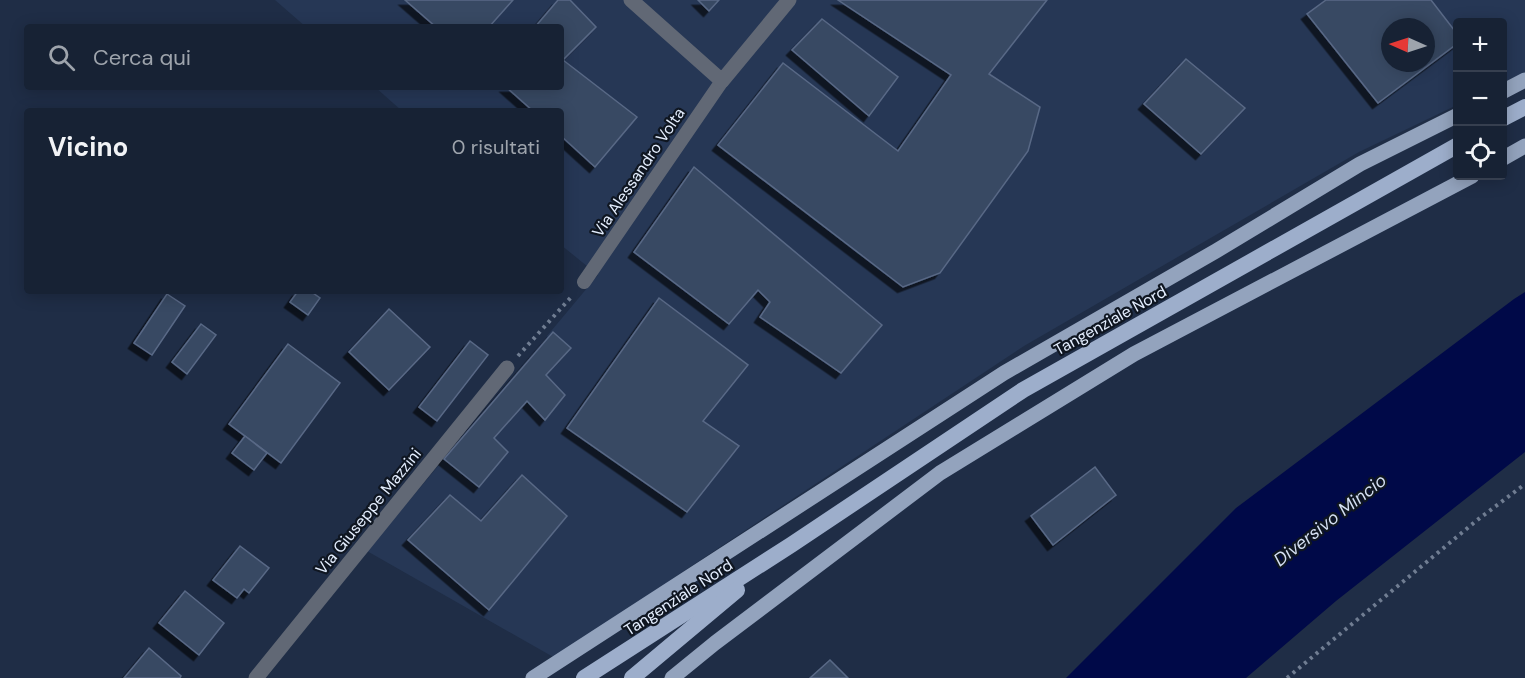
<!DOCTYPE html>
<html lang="it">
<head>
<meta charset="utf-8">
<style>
	:root { --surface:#172234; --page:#202a3c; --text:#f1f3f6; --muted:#9ea4ac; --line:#363f4f }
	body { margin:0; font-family:"DM Sans",sans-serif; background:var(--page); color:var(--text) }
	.controls { position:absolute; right:18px; top:18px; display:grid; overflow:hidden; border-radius:6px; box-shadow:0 3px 15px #0003 }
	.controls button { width:54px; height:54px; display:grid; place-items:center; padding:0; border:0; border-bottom:2px solid var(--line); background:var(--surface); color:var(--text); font:30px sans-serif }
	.compass { position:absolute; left:1381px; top:18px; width:54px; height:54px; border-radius:50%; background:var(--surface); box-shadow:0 3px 15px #0003; rotate:273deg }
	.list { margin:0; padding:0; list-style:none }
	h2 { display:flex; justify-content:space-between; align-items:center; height:78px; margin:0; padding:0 24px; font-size:26px }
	h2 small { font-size:20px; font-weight:400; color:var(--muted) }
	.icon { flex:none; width:33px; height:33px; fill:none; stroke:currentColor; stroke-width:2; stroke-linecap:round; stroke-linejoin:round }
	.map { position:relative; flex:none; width:1525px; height:678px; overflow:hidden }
	.search { position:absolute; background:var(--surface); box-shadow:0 3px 15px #0003; left:24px; top:24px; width:540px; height:66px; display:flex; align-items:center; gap:15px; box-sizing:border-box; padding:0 21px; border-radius:6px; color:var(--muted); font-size:22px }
	.panel { position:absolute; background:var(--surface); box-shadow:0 3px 15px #0003; left:24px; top:108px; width:540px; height:186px; border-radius:6px }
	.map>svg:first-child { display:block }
	.built { fill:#263755; fill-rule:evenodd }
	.water { fill:#000948 }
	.building { fill:#394964; stroke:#596986; stroke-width:1.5; fill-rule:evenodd; filter:url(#shadow) }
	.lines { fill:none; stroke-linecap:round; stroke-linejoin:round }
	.path { stroke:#707d92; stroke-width:4; stroke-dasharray:3 4.5; stroke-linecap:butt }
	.service { stroke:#616875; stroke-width:14 }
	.minor { stroke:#616875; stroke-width:15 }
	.primary { stroke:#93a3bd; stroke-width:15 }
	.trunk { stroke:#9daecb; stroke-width:16 }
	.labels { text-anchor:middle; stroke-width:4.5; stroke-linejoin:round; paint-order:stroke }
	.street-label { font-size:16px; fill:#e4eefe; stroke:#0f1621 }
	.water-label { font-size:18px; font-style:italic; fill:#d4dff2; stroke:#0f1621 }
</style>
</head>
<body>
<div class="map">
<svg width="1525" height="678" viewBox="0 0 1525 678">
	<defs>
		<filter id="shadow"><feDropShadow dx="-5.5" dy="5.5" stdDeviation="0" flood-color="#0009"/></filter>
	</defs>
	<rect width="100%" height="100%" fill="#1f2d46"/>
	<path class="built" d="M 275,0 L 1525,0 L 1525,72 L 1503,83 L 1502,22 L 1458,22 L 1457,105 L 1359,152 L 1024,346 L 693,565 L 555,658 L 367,551 L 598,275 L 561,245 L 561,111 L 402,111 L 375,87 L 561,87 L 561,27 L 306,27 ZM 1390,27 L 1426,27 L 1426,63 L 1390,63 Z"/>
	<polygon class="water" points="1525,292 1525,452 1336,601 1246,678 1066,678 1236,508 1514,299"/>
	<g class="building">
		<polygon points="405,0 513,0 489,27 436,27"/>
		<polygon points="558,0 570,0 596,27 563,60 637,117 595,167 561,136 561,111 533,111 506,87 561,87 561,27 535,27"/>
		<polygon points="698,0 719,0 709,11"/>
		<polygon points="838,0 1047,0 989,74 1040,107 1028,151 940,273 903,287 718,145 783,63 898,151 951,75"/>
		<path d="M 1326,0 L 1431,0 L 1458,35 L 1458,43 L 1378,103 L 1307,14 ZM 1390,27 L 1426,27 L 1426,63 L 1390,63 Z"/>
		<polygon points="822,19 898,77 869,116 792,50"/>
		<polygon points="1186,59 1245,108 1201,154 1144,104"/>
		<polygon points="694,167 882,325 841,373 760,317 770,302 758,290 729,324 634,252"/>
		<polygon points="298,291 310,291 320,298 308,315 290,302"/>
		<polygon points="167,294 185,306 152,355 134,343"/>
		<polygon points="659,298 748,365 703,421 739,446 687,512 567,428"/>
		<polygon points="389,309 430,347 389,390 349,352"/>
		<polygon points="201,324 216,335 187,374 172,362"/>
		<polygon points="553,332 571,348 546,375 565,395 545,420 527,401 494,438 508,452 479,487 444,459"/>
		<polygon points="470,341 488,355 437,421 419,407"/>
		<polygon points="288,344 340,383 281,463 229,424"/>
		<polygon points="245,436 267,453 254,470 232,453"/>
		<polygon points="1095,467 1116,495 1053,545 1031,516"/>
		<polygon points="522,475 567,516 489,610 408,540 450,495 481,521"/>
		<polygon points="240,546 269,568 249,593 244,589 237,598 213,580"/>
		<polygon points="185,591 224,623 199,655 159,623"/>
		<polygon points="149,648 181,676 180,678 124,678"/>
		<polygon points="830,660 848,678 810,678"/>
	</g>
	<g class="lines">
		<g class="path">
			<polyline points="518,356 573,295"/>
			<polyline points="1287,678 1476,521 1525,484"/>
		</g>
		<polyline class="service" points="584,282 722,81"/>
		<g class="minor">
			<polyline points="631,0 722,81 789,0"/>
			<polyline points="256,678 507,368"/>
		</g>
		<g class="primary">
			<polyline points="1502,92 1525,80"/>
			<polyline points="1502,159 1525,146"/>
			<polyline points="533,678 1004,373 1216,251 1360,164 1458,115"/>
			<polyline points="672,678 715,643 940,473 1134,354 1472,176"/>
		</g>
		<g class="trunk">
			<polyline points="1502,119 1525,107"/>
			<polyline points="584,678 791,545 1023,390 1458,145"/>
			<polyline points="632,678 737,590"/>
		</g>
	</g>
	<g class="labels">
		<g class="street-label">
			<text transform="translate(638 172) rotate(-56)" y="6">Via Alessandro Volta</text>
			<text transform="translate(1110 320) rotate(-29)" y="6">Tangenziale Nord</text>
			<text transform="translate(368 511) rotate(-51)" y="6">Via Giuseppe Mazzini</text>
			<text transform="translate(678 597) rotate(-33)" y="6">Tangenziale Nord</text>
		</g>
		<g class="water-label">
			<text transform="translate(1330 520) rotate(-38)" y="6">Diversivo Mincio</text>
		</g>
	</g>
</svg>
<div class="controls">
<button>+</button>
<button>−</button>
<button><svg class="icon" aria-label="locate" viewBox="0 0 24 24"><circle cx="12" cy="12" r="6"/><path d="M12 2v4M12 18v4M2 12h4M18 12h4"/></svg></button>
</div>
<svg class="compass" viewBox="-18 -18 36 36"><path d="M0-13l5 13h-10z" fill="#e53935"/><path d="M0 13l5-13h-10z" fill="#9ea4ac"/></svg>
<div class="search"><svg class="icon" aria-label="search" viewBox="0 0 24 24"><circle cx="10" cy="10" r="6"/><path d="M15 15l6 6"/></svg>Cerca qui</div>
<section class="panel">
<h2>Vicino<small>0 risultati</small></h2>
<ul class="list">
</ul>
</section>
</div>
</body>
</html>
